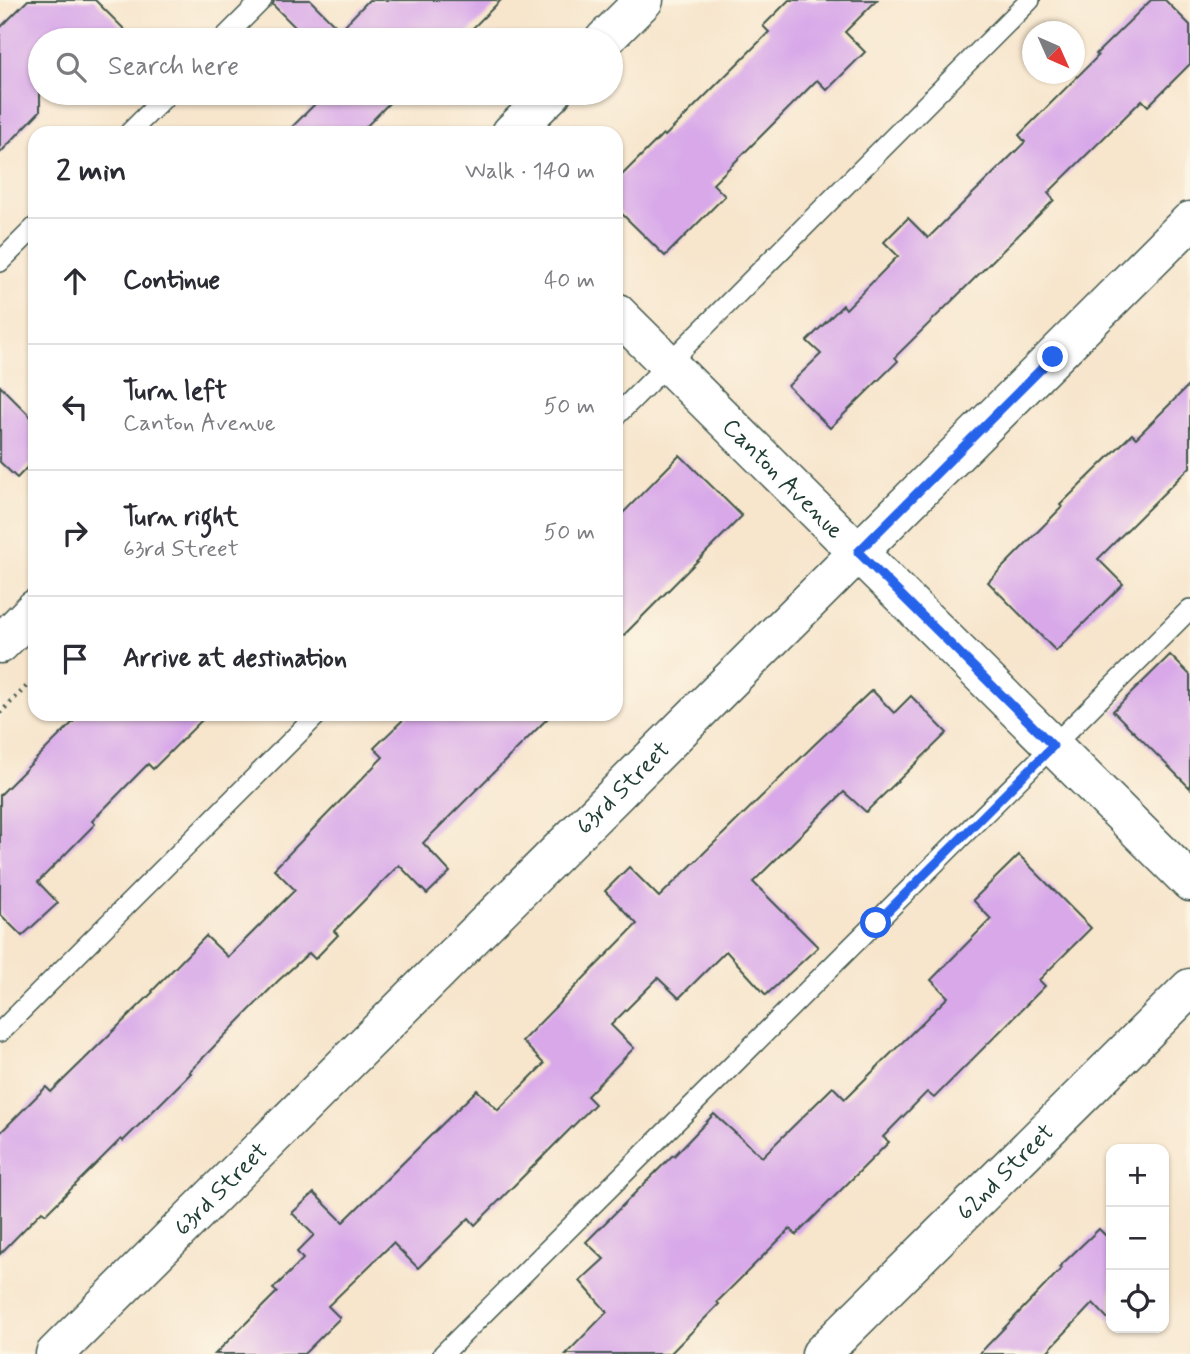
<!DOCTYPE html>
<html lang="en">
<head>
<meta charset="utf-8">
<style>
	:root { --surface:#fff; --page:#f2f2f3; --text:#2b2b33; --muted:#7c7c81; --line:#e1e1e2 }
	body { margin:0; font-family:Mynerve,sans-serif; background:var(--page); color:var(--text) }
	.controls { position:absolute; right:21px; bottom:21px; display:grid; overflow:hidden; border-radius:14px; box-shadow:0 2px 5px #0004 }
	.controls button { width:63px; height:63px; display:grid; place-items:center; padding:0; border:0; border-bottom:2px solid var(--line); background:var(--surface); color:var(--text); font:35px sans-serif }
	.compass { position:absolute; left:1022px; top:21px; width:63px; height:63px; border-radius:50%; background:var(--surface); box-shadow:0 2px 5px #0004; rotate:135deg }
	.stop { position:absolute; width:21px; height:21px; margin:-16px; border:5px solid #2563eb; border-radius:50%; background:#fff }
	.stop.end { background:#2563eb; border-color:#fff; box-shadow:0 2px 7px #0008 }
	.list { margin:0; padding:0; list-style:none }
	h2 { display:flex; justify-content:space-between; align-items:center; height:91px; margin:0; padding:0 28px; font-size:30px }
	h2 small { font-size:23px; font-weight:400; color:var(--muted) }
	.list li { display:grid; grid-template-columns:46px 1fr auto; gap:21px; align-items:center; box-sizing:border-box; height:126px; padding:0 28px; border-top:2px solid var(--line) }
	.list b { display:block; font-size:26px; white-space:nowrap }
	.list p { margin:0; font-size:23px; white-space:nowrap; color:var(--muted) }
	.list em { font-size:23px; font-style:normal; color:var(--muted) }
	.icon { flex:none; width:38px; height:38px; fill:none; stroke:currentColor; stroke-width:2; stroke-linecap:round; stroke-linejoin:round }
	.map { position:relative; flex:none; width:1190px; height:1354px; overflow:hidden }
	.search { position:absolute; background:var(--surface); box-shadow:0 2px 5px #0004; left:28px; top:28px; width:595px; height:77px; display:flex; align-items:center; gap:18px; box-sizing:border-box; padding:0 24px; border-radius:38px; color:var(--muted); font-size:26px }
	.panel { position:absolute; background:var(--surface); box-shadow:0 2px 5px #0004; left:28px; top:126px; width:595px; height:595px; border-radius:21px }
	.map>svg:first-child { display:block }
	.building { fill:#d8a8e9 }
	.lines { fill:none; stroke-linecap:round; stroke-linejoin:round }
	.service-casing { stroke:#3f564b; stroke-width:22 }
	.minor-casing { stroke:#3f564b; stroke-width:41 }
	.path { stroke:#3f564b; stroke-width:4.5; stroke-dasharray:2 5; stroke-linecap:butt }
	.service { stroke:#fff; stroke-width:19 }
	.minor { stroke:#fff; stroke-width:38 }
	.route { stroke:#2563eb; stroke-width:9 }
	.labels { text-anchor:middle; stroke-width:6; stroke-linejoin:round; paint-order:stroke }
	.street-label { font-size:24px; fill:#1f3d34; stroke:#fcf5e5 }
</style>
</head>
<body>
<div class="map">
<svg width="1190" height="1354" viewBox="0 0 1190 1354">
	<rect width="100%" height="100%" fill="#fcf5e5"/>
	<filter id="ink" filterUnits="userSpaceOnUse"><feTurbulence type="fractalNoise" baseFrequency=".0143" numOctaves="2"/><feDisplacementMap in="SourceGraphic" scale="14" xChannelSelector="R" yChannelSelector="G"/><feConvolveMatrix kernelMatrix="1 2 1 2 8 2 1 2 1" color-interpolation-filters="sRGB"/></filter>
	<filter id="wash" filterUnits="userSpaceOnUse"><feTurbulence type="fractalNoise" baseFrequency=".00686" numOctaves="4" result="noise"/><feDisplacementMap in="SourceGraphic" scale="28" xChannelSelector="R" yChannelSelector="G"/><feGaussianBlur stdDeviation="1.57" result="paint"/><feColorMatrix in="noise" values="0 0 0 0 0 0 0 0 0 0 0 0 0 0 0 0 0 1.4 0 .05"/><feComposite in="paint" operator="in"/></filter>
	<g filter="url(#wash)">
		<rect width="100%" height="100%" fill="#f7e5cc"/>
		<g id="blocks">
			<g class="building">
				<polygon points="28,0 95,0 135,40 40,40 40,111 0,153 0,28"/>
				<polygon points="274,0 310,0 340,30 369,0 501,0 463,38 457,33 450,40 308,40 273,5"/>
				<polygon points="789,0 877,0 845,32 865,52 827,90 817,80 713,184 725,196 665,256 616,208 616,181 663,134 665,136 769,32 763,26"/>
				<polygon points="1151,0 1165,0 1190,25 1190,64 1148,106 1142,100 1048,193 1054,200 895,357 898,361 830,428 788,386 821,354 807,341 843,305 846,309 898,256 884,242 908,218 928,238 1025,142 1019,135 1098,56 1096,54"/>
				<polygon points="310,93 399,93 360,133 286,133 318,101"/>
				<polygon points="1190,384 1190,467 1098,559 1123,584 1056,651 988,582 1062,507 1060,505 1132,434 1136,438"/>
				<polygon points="0,386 35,421 35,459 17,478 0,462"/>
				<polygon points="680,455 742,516 616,643 616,523 618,518"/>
				<polygon points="1170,655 1190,675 1190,788 1113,711"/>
				<polygon points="872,690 894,713 911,696 947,733 866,812 844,792 753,882 818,947 766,995 726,951 679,998 658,978 611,1025 634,1048 587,1096 595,1104 475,1225 469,1218 418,1268 393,1243 328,1306 340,1318 304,1354 215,1354 277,1292 273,1289 303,1259 297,1252 314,1235 292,1213 314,1193 343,1222 477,1090 498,1110 544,1064 522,1041 637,924 605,891 629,867 659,897 814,745"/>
				<polygon points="81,714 208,714 153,769 148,764 92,821 95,824 38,882 58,903 22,936 0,914 0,795"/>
				<polygon points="409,714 552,714 423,843 450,872 427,894 399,865 334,931 338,935 315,959 309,953 278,981 189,1072 191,1073 123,1141 121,1139 46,1214 42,1211 0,1254 0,1133 46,1087 51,1092 153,992 152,991 206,936 228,957 295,890 274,869 383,757 374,748"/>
				<polygon points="1019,855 1091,928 1039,980 1045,986 934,1098 927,1092 883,1137 889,1142 796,1235 790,1229 717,1302 719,1304 670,1354 566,1354 607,1312 580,1281 604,1259 586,1242 673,1155 674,1156 714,1114 762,1157 833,1087 845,1099 948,997 931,980 991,919 973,900"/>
				<polygon points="1099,1229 1111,1241 1111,1322 1093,1303 1045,1354 979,1354 1061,1269 1059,1267"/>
			</g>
		</g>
	</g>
	<g filter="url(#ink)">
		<use href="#blocks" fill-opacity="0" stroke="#3f564b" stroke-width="2"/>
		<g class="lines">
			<g class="service-casing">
				<g id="service">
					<polyline points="222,40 262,0"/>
					<polyline points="129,133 169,93"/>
					<polyline points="0,262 35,227"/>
					<polyline points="616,416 1030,0"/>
					<polyline points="0,1032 318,714"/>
					<polyline points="443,1354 1190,609"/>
				</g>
			</g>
			<g class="minor-casing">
				<g id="minor">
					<polyline points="604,40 644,0"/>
					<polyline points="511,133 552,93"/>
					<path id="s1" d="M 616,312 L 1190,882"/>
					<polyline points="0,644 35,609"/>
					<path id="s2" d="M 55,1354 L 1190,221"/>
					<path id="s3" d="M 821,1354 L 1190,988"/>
				</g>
			</g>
			<polyline class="path" points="0,713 35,678"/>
			<use href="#service" class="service"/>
			<use href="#minor" class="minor"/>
		</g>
	</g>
	<g class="lines" filter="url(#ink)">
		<polyline class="route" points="876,923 1053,746 858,552 1053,357"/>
	</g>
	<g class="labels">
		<g class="street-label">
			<text dy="8" stroke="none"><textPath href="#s1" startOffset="236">Canton Avenue</textPath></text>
			<text dy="8" stroke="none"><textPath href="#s2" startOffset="802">63rd Street</textPath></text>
			<text dy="8" stroke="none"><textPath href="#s3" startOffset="259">62nd Street</textPath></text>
			<text dy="8" stroke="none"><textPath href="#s2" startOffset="234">63rd Street</textPath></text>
		</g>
	</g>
</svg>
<div class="controls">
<button>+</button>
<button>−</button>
<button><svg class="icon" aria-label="locate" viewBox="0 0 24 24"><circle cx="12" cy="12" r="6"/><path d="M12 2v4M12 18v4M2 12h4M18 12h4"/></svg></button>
</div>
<svg class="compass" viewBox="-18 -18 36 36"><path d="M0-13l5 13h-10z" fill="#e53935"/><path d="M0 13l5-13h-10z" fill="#7c7c81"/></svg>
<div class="stop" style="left:876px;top:923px"></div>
<div class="stop end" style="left:1053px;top:357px"></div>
<div class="search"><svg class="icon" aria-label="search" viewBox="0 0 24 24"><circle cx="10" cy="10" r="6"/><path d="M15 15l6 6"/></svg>Search here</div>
<section class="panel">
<h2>2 min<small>Walk · 140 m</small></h2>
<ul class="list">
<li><svg class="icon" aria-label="ahead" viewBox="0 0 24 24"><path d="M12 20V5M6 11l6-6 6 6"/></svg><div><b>Continue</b></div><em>40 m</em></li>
<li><svg class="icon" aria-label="left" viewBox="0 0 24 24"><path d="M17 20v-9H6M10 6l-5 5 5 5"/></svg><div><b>Turn left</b><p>Canton Avenue</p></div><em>50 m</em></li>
<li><svg class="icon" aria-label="right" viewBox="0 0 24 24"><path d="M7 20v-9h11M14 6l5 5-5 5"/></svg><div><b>Turn right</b><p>63rd Street</p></div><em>50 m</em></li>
<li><svg class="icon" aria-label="arrive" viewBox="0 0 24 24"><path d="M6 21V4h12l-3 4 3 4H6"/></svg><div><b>Arrive at destination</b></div></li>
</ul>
</section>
</div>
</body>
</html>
